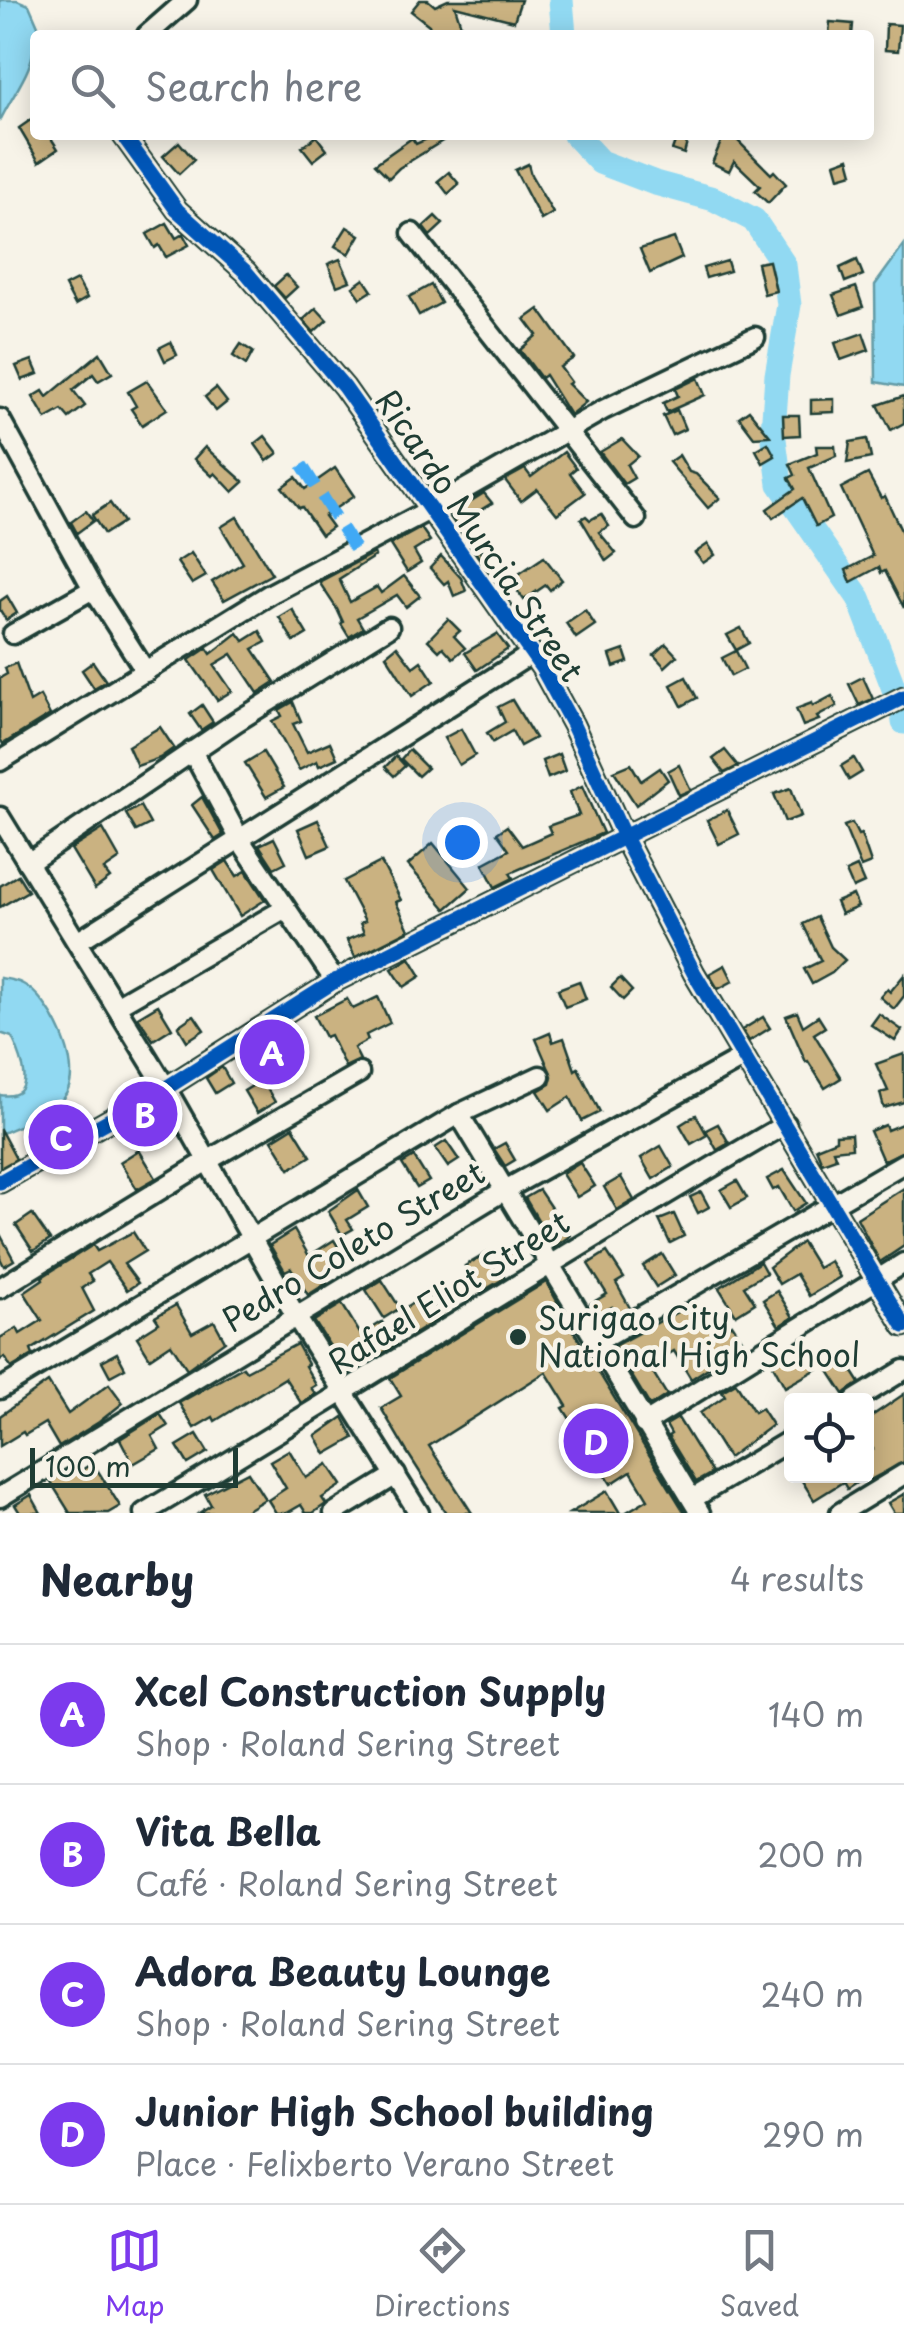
<!DOCTYPE html>
<html lang="en">
<head>
<meta charset="utf-8">
<style>
	:root { --surface:#fff; --page:#f2f2f3; --text:#1f2937; --muted:#747a83; --line:#e0e1e3; --accent:#7c3aed }
	body { margin:0; font-family:"Playpen Sans",sans-serif; background:var(--page); color:var(--text) }
	.controls { position:absolute; right:30px; bottom:30px; display:grid; overflow:hidden; border-radius:10px; box-shadow:0 5px 25px #0003 }
	.controls button { width:90px; height:90px; display:grid; place-items:center; padding:0; border:0; border-bottom:2px solid var(--line); background:var(--surface); color:var(--text); font:50px sans-serif }
	.scale { position:absolute; left:30px; bottom:25px; width:208px; box-sizing:border-box; padding-left:10px; border:5px solid #1f3d34; border-top:0; font-size:28px; line-height:35px; white-space:nowrap; color:#1f3d34; -webkit-text-stroke:8px #f7f3e8; paint-order:stroke }
	.you { position:absolute; left:462px; top:842px; width:35px; height:35px; margin:-25px; border:8px solid #fff; border-radius:50%; background:#1a73e8; box-shadow:0 0 0 15px #1a73e833 }
	.badge { display:grid; place-items:center; width:65px; height:65px; border-radius:50%; background:var(--accent); color:#fff; font-size:32px; font-weight:700 }
	.pin { position:absolute; translate:-50% -50%; border:5px solid #fff; box-shadow:0 2px 10px #0006 }
	.list { margin:0; padding:0; list-style:none }
	h2 { display:flex; justify-content:space-between; align-items:center; height:130px; margin:0; padding:0 40px; font-size:42px }
	h2 small { font-size:32px; font-weight:400; color:var(--muted) }
	.list li { display:grid; grid-template-columns:65px 1fr auto; gap:30px; align-items:center; box-sizing:border-box; height:140px; padding:0 40px; border-top:2px solid var(--line) }
	.list b { display:block; font-size:38px; white-space:nowrap }
	.list p { margin:0; font-size:32px; white-space:nowrap; color:var(--muted) }
	.list em { font-size:32px; font-style:normal; color:var(--muted) }
	.icon { flex:none; width:55px; height:55px; fill:none; stroke:currentColor; stroke-width:2; stroke-linecap:round; stroke-linejoin:round }
	.map { position:relative; flex:none; width:904px; height:1513px; overflow:hidden }
	.search { position:absolute; background:var(--surface); box-shadow:0 5px 25px #0003; left:30px; right:30px; top:30px; height:110px; display:flex; align-items:center; gap:25px; box-sizing:border-box; padding:0 35px; border-radius:10px; color:var(--muted); font-size:38px }
	.sheet { height:690px; background:var(--surface) }
	nav { display:flex; justify-content:space-around; align-items:center; box-sizing:border-box; height:140px; border-top:2px solid var(--line); background:var(--surface); font-size:28px; color:var(--muted) }
	nav a { display:grid; justify-items:center; gap:5px }
	nav .on { color:var(--accent) }
	.map>svg:first-child { display:block }
	.water { fill:#91d9f2; stroke:#639ba6; stroke-width:2.5 }
	.lines { fill:none; stroke-linecap:round; stroke-linejoin:round }
	.river { stroke:#91d9f2; stroke-width:25 }
	.building { fill:#cab281; stroke:#1f3d34; stroke-width:2.5 }
	.street-casing { stroke:#1f3d34; stroke-width:25 }
	.street { stroke:#f7f3e8; stroke-width:18 }
	.quiet { stroke:#3fa9f5; stroke-width:12; stroke-dasharray:25 12; stroke-linecap:butt }
	.cycleway-casing { stroke:#f7f3e8; stroke-width:21 }
	.cycleway { stroke:#0057b8; stroke-width:15 }
	.poi-dot { fill:#1f3d34; stroke:#f7f3e8; stroke-width:4 }
	.labels { text-anchor:middle; stroke-width:9; stroke-linejoin:round; paint-order:stroke }
	.street-label { font-size:32px; fill:#1f3d34; stroke:#f7f3e8 }
	.poi-label { font-size:32px; fill:#1f3d34; stroke:#f7f3e8; text-anchor:start }
</style>
</head>
<body>
<div class="map">
<svg width="904" height="1513" viewBox="0 0 904 1513">
	<rect width="100%" height="100%" fill="#f7f3e8"/>
	<filter id="ink" filterUnits="userSpaceOnUse"><feTurbulence type="fractalNoise" baseFrequency=".01" numOctaves="2"/><feDisplacementMap in="SourceGraphic" scale="20" xChannelSelector="R" yChannelSelector="G"/><feConvolveMatrix kernelMatrix="1 2 1 2 8 2 1 2 1" color-interpolation-filters="sRGB"/></filter>
	<g filter="url(#ink)">
		<g class="water">
			<path d="M 0,0 L 17,0 L 29,5 L 42,35 L 35,35 C 35,70 14,91 0,121 Z"/>
			<polygon points="904,245 904,387 876,382 875,285"/>
			<path d="M 0,978 C 7,979 16,980 23,984 C 50,998 84,1065 66,1094 C 51,1117 23,1123 0,1134 L 0,1095 C 40,1101 21,1056 12,1037 L 0,1033 Z"/>
		</g>
		<g class="lines">
			<g class="river">
				<polyline points="561,0 564,35"/>
				<polyline points="575,135 600,162 655,183 714,199 754,220 784,265 789,305 777,375 773,432 780,484 859,598 903,712 904,722"/>
			</g>
		</g>
		<g class="building">
			<polygon points="420,0 428,0 435,6 448,0 521,0 514,21 455,6 463,32 454,35 449,35 447,29 432,34 429,25 411,11"/>
			<polygon points="830,22 853,24 852,35 829,35"/>
			<polygon points="886,24 900,25 898,51 885,50"/>
			<polygon points="35,117 35,135 49,135 58,149 39,162 19,128"/>
			<polygon points="436,135 452,135 399,168 389,178 375,164 412,138 416,144"/>
			<polygon points="724,135 740,135 738,141 771,174 774,171 786,184 768,203 755,191 760,186 734,161 729,171 712,163"/>
			<polygon points="316,136 327,150 313,161 302,147"/>
			<polygon points="677,136 688,139 684,154 672,150"/>
			<polygon points="179,142 194,160 179,174 163,156"/>
			<polygon points="849,158 853,173 839,177 835,163"/>
			<polygon points="528,164 531,175 553,213 541,220 515,170"/>
			<polygon points="449,172 459,184 448,194 438,181"/>
			<polygon points="435,216 443,224 430,236 423,227"/>
			<polygon points="167,223 176,238 183,234 189,245 166,257 159,245 155,248 147,234"/>
			<polygon points="347,227 360,235 349,254 335,246"/>
			<polygon points="674,238 682,258 650,273 640,249"/>
			<polygon points="340,259 350,281 337,286 328,264"/>
			<polygon points="857,260 863,275 845,282 840,268"/>
			<polygon points="727,261 730,271 706,278 703,268"/>
			<polygon points="769,261 776,291 764,294 757,263"/>
			<polygon points="286,275 297,287 285,298 274,286"/>
			<polygon points="364,279 372,291 361,298 353,287"/>
			<polygon points="77,280 87,298 75,305 65,286"/>
			<polygon points="431,285 441,303 419,315 409,297"/>
			<polygon points="856,287 863,307 841,315 833,295"/>
			<polygon points="316,308 327,320 314,332 303,320"/>
			<polygon points="539,309 574,358 560,367 571,382 568,384 586,402 570,415 545,375 541,378 520,350 537,335 525,319"/>
			<polygon points="863,333 869,350 841,360 835,343"/>
			<polygon points="171,342 177,355 165,361 159,348"/>
			<polygon points="241,344 253,352 246,365 233,356"/>
			<polygon points="100,353 112,373 98,381 93,374 73,390 85,406 69,418 62,410 46,419 33,397 43,391 47,397"/>
			<polygon points="32,360 38,374 22,380 16,366"/>
			<polygon points="698,378 705,395 667,412 663,403 678,396 675,389"/>
			<polygon points="147,381 167,409 142,425 131,409 136,406 128,392"/>
			<polygon points="216,388 227,402 216,411 205,397"/>
			<polygon points="904,396 904,423 891,430 878,405"/>
			<polygon points="834,399 834,412 811,413 811,400"/>
			<polygon points="677,410 685,429 672,435 663,416"/>
			<polygon points="749,410 770,436 754,437 739,417"/>
			<polygon points="783,415 799,415 800,435 784,436"/>
			<polygon points="265,436 278,453 267,461 255,444"/>
			<polygon points="622,439 638,456 627,465 634,478 624,484 600,452"/>
			<polygon points="867,439 871,458 847,463 850,442"/>
			<polygon points="768,443 775,456 763,463 756,450"/>
			<polygon points="816,446 835,446 836,456 809,468 831,518 816,526 802,498 773,518 767,509 795,489 789,478 795,475 790,464 817,453"/>
			<polygon points="205,447 244,482 233,492 215,473 212,476 194,459"/>
			<polygon points="564,452 576,468 570,473 585,493 557,514 537,489 521,501 505,480 525,469 531,477"/>
			<polygon points="679,455 689,472 696,474 720,498 708,508 669,462"/>
			<polygon points="335,468 354,496 324,516 332,527 321,535 302,507 299,508 282,487 296,477 305,489"/>
			<polygon points="868,474 881,498 885,496 904,537 904,608 885,571 881,573 879,567 851,582 846,570 873,556 841,488"/>
			<polygon points="484,493 492,503 456,525 449,515"/>
			<polygon points="110,503 123,522 104,534 92,515"/>
			<polygon points="86,511 93,521 77,533 71,522"/>
			<polygon points="601,514 609,526 599,532 616,553 606,561 581,519 586,516 590,520"/>
			<polygon points="237,517 272,574 224,600 212,582 243,563 221,527"/>
			<polygon points="421,528 430,541 414,551 421,563 407,572 390,545"/>
			<polygon points="467,535 469,538 474,535 482,550 480,552 491,566 487,569 465,537"/>
			<polygon points="708,544 715,555 703,563 695,553"/>
			<polygon points="191,553 206,576 192,584 177,562"/>
			<polygon points="374,553 375,556 339,579 350,602 377,587 381,593 404,576 420,596 406,607 397,595 371,610 357,618 363,628 349,637 341,624 343,622 337,609 319,582"/>
			<polygon points="441,556 461,578 466,591 454,596 448,581 444,584 430,568"/>
			<polygon points="544,557 562,580 550,590 546,585 524,600 510,580"/>
			<polygon points="505,563 510,574 496,580 491,569"/>
			<polygon points="7,596 17,613 6,620 0,610 0,601"/>
			<polygon points="292,609 307,634 294,642 279,617"/>
			<polygon points="585,610 595,625 576,638 566,623"/>
			<polygon points="448,619 460,631 454,636 465,648 453,658 443,647 439,651 428,640"/>
			<polygon points="741,628 749,643 736,650 727,635"/>
			<polygon points="260,631 266,642 253,649 275,682 258,693 232,654 214,665 232,691 217,700 189,660 207,648 211,654 238,633 244,641"/>
			<polygon points="497,634 508,649 477,670 465,653"/>
			<polygon points="666,644 677,656 665,667 654,655"/>
			<polygon points="397,646 413,667 421,661 434,681 412,696 386,655"/>
			<polygon points="624,650 628,662 614,667 610,655"/>
			<polygon points="736,651 745,669 731,676 722,658"/>
			<polygon points="93,662 106,681 94,688 82,670"/>
			<polygon points="16,663 30,702 40,696 50,715 3,744 0,739 0,678 7,674 5,668"/>
			<polygon points="686,677 697,698 682,706 671,685"/>
			<polygon points="863,677 873,699 859,705 849,684"/>
			<polygon points="832,696 837,706 817,717 819,720 803,726 796,709 812,703 813,706"/>
			<polygon points="512,700 535,738 520,746 512,731 493,742 487,733 505,722 498,707"/>
			<polygon points="293,702 301,721 293,724 307,752 330,742 337,758 319,766 317,761 299,770 272,721 282,716 279,710"/>
			<polygon points="202,705 213,722 201,730 190,714"/>
			<polygon points="160,727 174,748 160,758 137,766 128,746"/>
			<polygon points="461,729 475,755 459,765 444,738"/>
			<polygon points="409,750 427,768 418,776 401,759"/>
			<polygon points="725,750 738,766 724,773 713,759"/>
			<polygon points="263,752 284,787 266,797 245,763"/>
			<polygon points="559,754 565,771 548,778 542,761"/>
			<polygon points="396,756 405,766 394,776 385,767"/>
			<polygon points="854,758 862,772 849,780 841,766"/>
			<polygon points="631,764 641,781 660,768 668,780 636,805 614,771"/>
			<polygon points="679,765 691,790 679,795 668,771"/>
			<polygon points="582,786 603,833 510,873 513,878 495,887 483,864 509,850 497,833 507,826 522,846 551,833 548,826 579,815 570,792"/>
			<polygon points="791,788 801,816 785,822 774,794"/>
			<polygon points="202,797 223,835 215,840 192,805"/>
			<polygon points="140,806 150,824 136,831 126,814"/>
			<polygon points="727,810 739,834 719,844 707,820"/>
			<polygon points="318,820 330,846 309,855 298,829"/>
			<polygon points="852,823 858,835 861,834 871,863 861,867 844,826"/>
			<polygon points="103,829 120,859 104,870 110,878 95,889 71,849"/>
			<polygon points="274,838 286,862 274,868 259,845"/>
			<polygon points="433,843 470,888 446,909 408,865"/>
			<polygon points="227,861 237,876 246,871 265,900 240,916 213,870"/>
			<polygon points="381,862 401,900 396,902 409,930 355,957 347,940 364,933 360,923 365,921 344,881"/>
			<polygon points="857,867 864,883 853,888 846,872"/>
			<polygon points="18,875 28,891 0,907 0,886"/>
			<polygon points="853,895 858,907 841,914 836,902"/>
			<polygon points="817,917 831,947 845,960 832,973 812,984 804,969 821,961 803,924"/>
			<polygon points="410,958 421,976 404,987 392,969"/>
			<polygon points="725,965 733,981 718,989 709,974"/>
			<polygon points="904,975 904,996 894,1009 880,997 887,989 890,992"/>
			<polygon points="620,978 632,991 623,1000 611,987"/>
			<polygon points="579,981 586,999 565,1007 558,989"/>
			<polygon points="378,997 390,1023 366,1035 368,1040 354,1048 360,1060 345,1067 330,1035 325,1037 314,1016 347,999 353,1009"/>
			<polygon points="158,1005 172,1028 153,1040 138,1017"/>
			<polygon points="797,1012 803,1026 818,1016 825,1027 814,1034 841,1078 825,1088 808,1061 806,1062 786,1016"/>
			<polygon points="879,1014 902,1030 895,1041 871,1025"/>
			<polygon points="194,1015 204,1030 187,1041 178,1026"/>
			<polygon points="763,1017 770,1028 749,1041 742,1030"/>
			<polygon points="550,1033 553,1042 564,1038 575,1070 578,1068 600,1112 582,1121 570,1097 550,1110 538,1091 550,1084 552,1076 536,1039"/>
			<polygon points="276,1041 289,1063 274,1072 262,1050"/>
			<polygon points="904,1054 904,1102 884,1108 880,1093 888,1091 876,1064"/>
			<polygon points="222,1067 231,1083 215,1093 206,1078"/>
			<polygon points="262,1080 275,1102 257,1113 244,1091"/>
			<polygon points="696,1115 707,1135 691,1144 680,1125"/>
			<polygon points="904,1123 904,1151 883,1161 870,1131 885,1125 887,1130"/>
			<polygon points="718,1124 729,1143 717,1150 706,1130"/>
			<polygon points="293,1127 311,1156 290,1169 272,1140"/>
			<polygon points="0,1129 16,1159 0,1168"/>
			<polygon points="851,1134 852,1148 833,1150 836,1158 822,1163 816,1148 836,1140 836,1135"/>
			<polygon points="446,1141 459,1160 448,1167 435,1148"/>
			<polygon points="505,1143 515,1160 505,1166 494,1149"/>
			<polygon points="661,1146 673,1167 653,1179 641,1158"/>
			<polygon points="139,1150 156,1178 137,1189 120,1162"/>
			<polygon points="414,1157 429,1181 417,1188 402,1164"/>
			<polygon points="580,1163 595,1186 577,1197 562,1174"/>
			<polygon points="784,1170 806,1203 793,1211 779,1187 773,1190 767,1179"/>
			<polygon points="621,1177 634,1200 617,1210 604,1187"/>
			<polygon points="737,1181 747,1198 731,1207 721,1190"/>
			<polygon points="904,1188 904,1246 880,1262 857,1218"/>
			<polygon points="358,1190 368,1207 347,1220 353,1229 342,1235 328,1211"/>
			<polygon points="539,1190 570,1236 554,1247 525,1198"/>
			<polygon points="701,1192 709,1207 698,1213 690,1197"/>
			<polygon points="32,1214 50,1240 33,1251 16,1225"/>
			<polygon points="674,1214 684,1236 670,1243 659,1220"/>
			<polygon points="294,1230 309,1256 334,1240 346,1259 322,1275 327,1283 308,1295 291,1268 285,1271 270,1245"/>
			<polygon points="133,1232 145,1251 124,1264 138,1283 127,1290 107,1262 88,1274 93,1281 82,1288 94,1311 31,1350 33,1355 11,1368 5,1357 0,1360 0,1338 17,1328 20,1334 42,1320 24,1292 43,1279 42,1277 93,1245 97,1251"/>
			<polygon points="0,1234 14,1260 4,1266 0,1258"/>
			<polygon points="802,1242 818,1268 830,1261 840,1277 809,1296 796,1274 779,1284 769,1267"/>
			<polygon points="513,1244 522,1258 501,1270 505,1278 481,1292 465,1266 489,1252 492,1257"/>
			<polygon points="607,1252 624,1278 616,1283 630,1308 617,1316 612,1307 596,1316 590,1304 607,1294 588,1264"/>
			<polygon points="662,1254 675,1275 656,1287 643,1266"/>
			<polygon points="760,1262 766,1273 744,1286 755,1303 736,1315 719,1288"/>
			<polygon points="382,1280 400,1308 384,1318 366,1290"/>
			<polygon points="546,1282 585,1350 685,1513 625,1513 648,1499 631,1471 611,1484 563,1408 567,1406 546,1372 429,1446 472,1513 446,1513 407,1452 381,1408 401,1396 390,1378"/>
			<polygon points="777,1291 793,1317 779,1326 763,1300"/>
			<polygon points="426,1295 440,1318 414,1334 400,1311"/>
			<polygon points="696,1302 716,1334 732,1324 745,1344 691,1379 674,1351 649,1366 667,1395 650,1406 614,1346"/>
			<polygon points="342,1304 361,1335 382,1322 396,1345 348,1375 314,1321"/>
			<polygon points="176,1305 192,1333 214,1321 225,1341 187,1369 171,1344 150,1358 137,1337 159,1323 155,1317"/>
			<polygon points="297,1344 308,1364 305,1366 316,1385 311,1388 316,1394 301,1403 285,1378 215,1421 213,1417 194,1428 179,1403 243,1367 246,1371"/>
			<polygon points="805,1350 817,1369 785,1387 772,1363 785,1356 787,1361"/>
			<polygon points="117,1353 125,1368 110,1376 102,1361"/>
			<polygon points="844,1358 860,1383 844,1394 827,1368"/>
			<polygon points="48,1382 68,1414 109,1384 123,1403 99,1422 59,1447 45,1423 25,1435 23,1432 0,1446 0,1416"/>
			<polygon points="736,1383 754,1412 761,1408 772,1425 728,1458 700,1413 725,1396 722,1391"/>
			<polygon points="904,1394 904,1462 870,1480 867,1476 847,1489 843,1482 814,1500 799,1476 867,1476 866,1454 873,1449 866,1440 866,1420"/>
			<polygon points="160,1414 168,1426 152,1436 159,1449 133,1464 120,1439"/>
			<polygon points="343,1417 354,1438 326,1454 316,1436"/>
			<polygon points="678,1418 712,1473 696,1482 668,1436 671,1434 666,1425"/>
			<polygon points="197,1434 208,1452 188,1464 177,1446"/>
			<polygon points="289,1450 306,1478 328,1464 342,1485 322,1498 326,1504 313,1513 306,1513 301,1505 287,1513 276,1513 268,1500 286,1488 270,1461"/>
			<polygon points="93,1463 120,1506 108,1513 70,1513 50,1481 72,1468 75,1474"/>
			<polygon points="248,1472 265,1499 242,1513 199,1513 211,1505 205,1494"/>
			<polygon points="607,1491 620,1513 570,1513"/>
			<polygon points="904,1494 904,1513 894,1513 888,1503"/>
			<polygon points="31,1495 41,1513 20,1513 15,1505"/>
		</g>
		<g class="lines">
			<g class="street-casing">
				<g id="street">
					<polyline points="147,35 187,0"/>
					<polyline points="123,135 177,210 246,272 344,387 542,668 573,725 625,839 694,973 904,1326"/>
					<polyline points="412,233 636,519"/>
					<polyline points="0,419 93,589 146,672"/>
					<polyline points="13,634 93,589"/>
					<polyline points="192,751 240,840 335,981"/>
					<polyline points="0,761 270,594 429,510 603,410 755,337"/>
					<polyline points="0,817 166,1088 297,1318 419,1513"/>
					<polyline points="28,863 236,722 389,627"/>
					<polyline points="77,942 531,654"/>
					<polyline points="116,1006 284,909"/>
					<polyline points="459,1114 700,1513"/>
					<polyline points="0,1182 166,1088 335,981 904,697"/>
					<polyline points="0,1288 207,1161 359,1073"/>
					<polyline points="595,1343 904,1163"/>
					<polyline points="0,1389 459,1114 540,1076"/>
					<polyline points="855,1400 904,1370"/>
					<polyline points="644,1424 904,1263"/>
					<polyline points="0,1497 505,1190 744,1057"/>
					<polyline points="692,1499 792,1439"/>
					<path d="M 144,1513 C 359,1385 569,1249 786,1124"/>
					<polyline points="334,1513 396,1475"/>
					<polyline points="840,1513 904,1474"/>
				</g>
			</g>
			<use href="#street" class="street"/>
			<polyline class="quiet" points="302,465 355,549"/>
			<g class="cycleway-casing">
				<g id="cycleway">
					<polyline points="123,135 177,210 246,272 344,387 542,668 573,725 625,839 694,973 904,1326"/>
					<polyline points="0,1182 166,1088 335,981 904,697"/>
				</g>
			</g>
			<use href="#cycleway" class="cycleway"/>
		</g>
	</g>
	<circle class="poi-dot" cx="518" cy="1337" r="10"/>
	<g class="labels">
		<g class="street-label">
			<text transform="translate(479 536) rotate(56)" y="11">Ricardo Murcia Street</text>
			<text transform="translate(354 1247) rotate(-31)" y="11">Pedro Coleto Street</text>
			<text transform="translate(449 1293) rotate(-32)" y="11">Rafael Eliot Street</text>
		</g>
		<g class="poi-label">
			<text x="538" y="1330">Surigao City<tspan x="538" dy="37">National High School</tspan></text>
		</g>
	</g>
</svg>
<div class="controls">
<button><svg class="icon" aria-label="locate" viewBox="0 0 24 24"><circle cx="12" cy="12" r="6"/><path d="M12 2v4M12 18v4M2 12h4M18 12h4"/></svg></button>
</div>
<div class="scale">100 m</div>
<div class="you"></div>
<div class="pin badge" style="left:272px;top:1052px">A</div>
<div class="pin badge" style="left:145px;top:1114px">B</div>
<div class="pin badge" style="left:61px;top:1137px">C</div>
<div class="pin badge" style="left:596px;top:1441px">D</div>
<div class="search"><svg class="icon" aria-label="search" viewBox="0 0 24 24"><circle cx="10" cy="10" r="6"/><path d="M15 15l6 6"/></svg>Search here</div>
</div>
<section class="sheet">
<h2>Nearby<small>4 results</small></h2>
<ul class="list">
<li><span class="badge">A</span><div><b>Xcel Construction Supply</b><p>Shop · Roland Sering Street</p></div><em>140 m</em></li>
<li><span class="badge">B</span><div><b>Vita Bella</b><p>Café · Roland Sering Street</p></div><em>200 m</em></li>
<li><span class="badge">C</span><div><b>Adora Beauty Lounge</b><p>Shop · Roland Sering Street</p></div><em>240 m</em></li>
<li><span class="badge">D</span><div><b>Junior High School building</b><p>Place · Felixberto Verano Street</p></div><em>290 m</em></li>
</ul>
</section>
<nav>
<a class="on"><svg class="icon" aria-label="map" viewBox="0 0 24 24"><path d="M3 6l6-2 6 2 6-2v14l-6 2-6-2-6 2zM9 4v14M15 6v14"/></svg>Map</a>
<a><svg class="icon" aria-label="directions" viewBox="0 0 24 24"><path d="M12 3l9 9-9 9-9-9zM9 14v-3h6M13 9l2 2-2 2"/></svg>Directions</a>
<a><svg class="icon" aria-label="saved" viewBox="0 0 24 24"><path d="M7 4h10v16l-5-4-5 4z"/></svg>Saved</a>
</nav>
</body>
</html>
